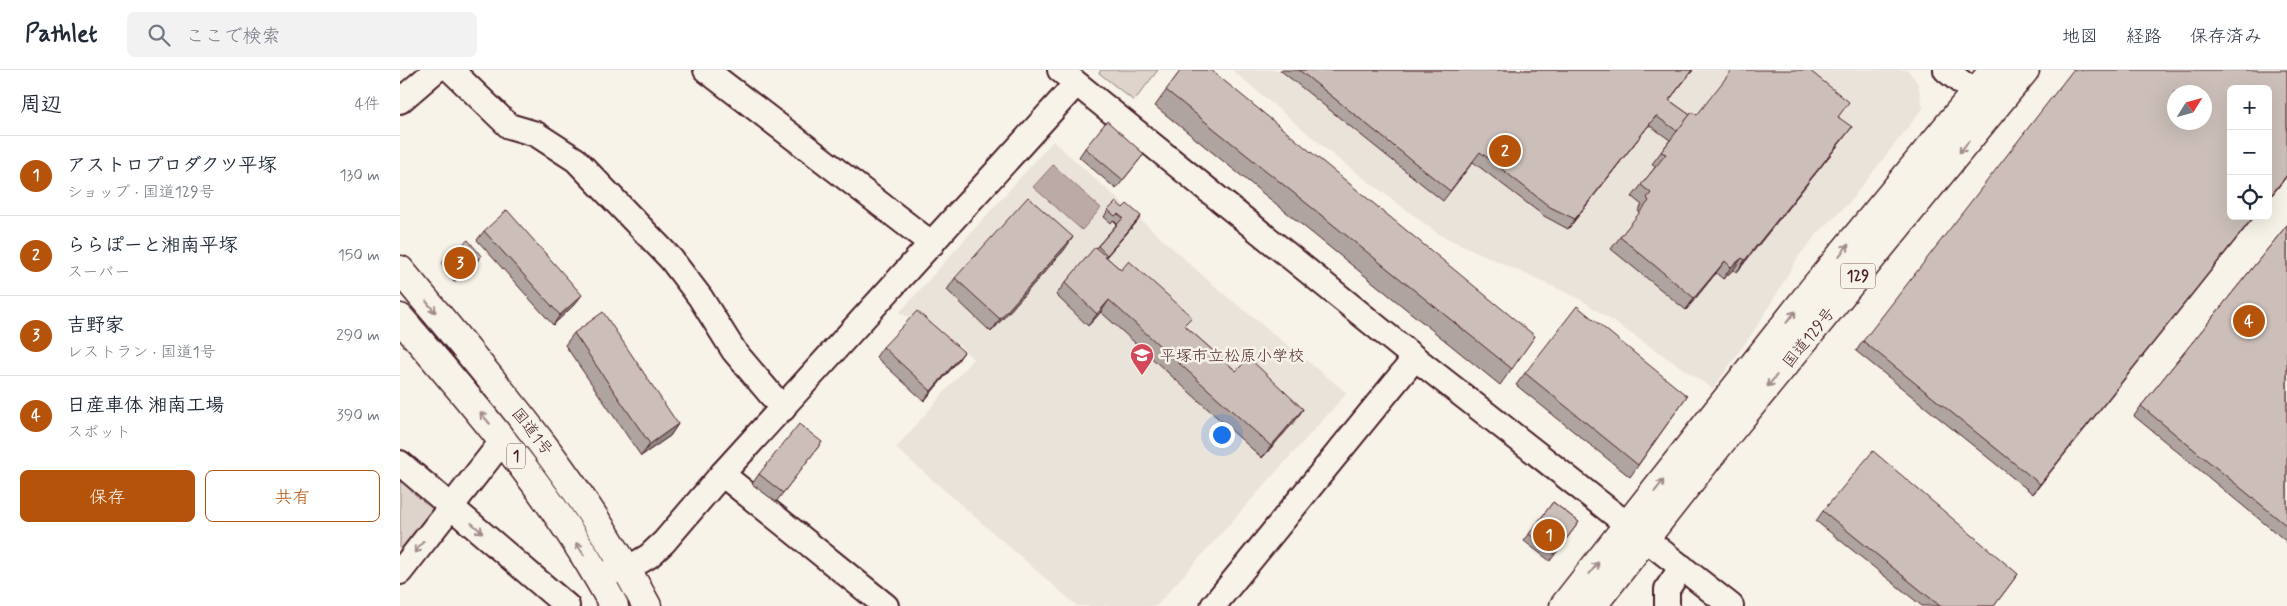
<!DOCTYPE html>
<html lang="ja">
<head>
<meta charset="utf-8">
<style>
	:root { --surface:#fff; --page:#f2f2f3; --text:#1f2937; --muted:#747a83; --line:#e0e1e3; --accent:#b45309 }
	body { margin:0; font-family:Mynerve,"Klee One",sans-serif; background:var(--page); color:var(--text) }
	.controls { position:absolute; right:15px; top:15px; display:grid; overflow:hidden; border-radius:8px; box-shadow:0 5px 20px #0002 }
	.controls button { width:45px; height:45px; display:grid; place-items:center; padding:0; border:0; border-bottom:1px solid var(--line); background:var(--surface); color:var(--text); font:25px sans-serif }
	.compass { position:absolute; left:1767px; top:15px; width:45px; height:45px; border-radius:50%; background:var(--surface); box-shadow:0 5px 20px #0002; rotate:53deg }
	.you { position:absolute; left:821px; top:364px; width:18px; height:18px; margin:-12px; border:4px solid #fff; border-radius:50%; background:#1a73e8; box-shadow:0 0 0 8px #1a73e833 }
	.badge { display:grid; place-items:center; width:32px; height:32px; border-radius:50%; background:var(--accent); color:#fff; font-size:16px; font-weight:700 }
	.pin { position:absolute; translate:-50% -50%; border:2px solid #fff; box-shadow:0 1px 5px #0006 }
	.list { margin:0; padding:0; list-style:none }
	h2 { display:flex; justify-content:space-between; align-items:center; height:65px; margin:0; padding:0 20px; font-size:21px }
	h2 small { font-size:16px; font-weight:400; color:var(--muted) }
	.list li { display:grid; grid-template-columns:32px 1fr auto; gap:15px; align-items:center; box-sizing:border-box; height:80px; padding:0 20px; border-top:1px solid var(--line) }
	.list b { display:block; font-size:19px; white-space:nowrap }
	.list p { margin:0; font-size:16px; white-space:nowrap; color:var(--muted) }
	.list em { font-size:16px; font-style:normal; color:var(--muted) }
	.actions { display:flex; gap:10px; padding:15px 20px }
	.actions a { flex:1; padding:11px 0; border:1px solid var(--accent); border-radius:8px; text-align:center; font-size:18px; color:var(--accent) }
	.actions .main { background:var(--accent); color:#fff }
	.icon { flex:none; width:28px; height:28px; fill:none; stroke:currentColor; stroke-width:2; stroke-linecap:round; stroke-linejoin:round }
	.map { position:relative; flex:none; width:1887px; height:536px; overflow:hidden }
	header { display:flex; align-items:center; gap:30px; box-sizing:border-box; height:70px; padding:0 25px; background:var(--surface); border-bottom:1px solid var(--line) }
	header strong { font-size:24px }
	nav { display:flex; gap:28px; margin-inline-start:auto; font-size:18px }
	.search { width:350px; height:45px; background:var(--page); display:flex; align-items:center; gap:12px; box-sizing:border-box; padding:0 18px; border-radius:8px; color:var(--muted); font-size:19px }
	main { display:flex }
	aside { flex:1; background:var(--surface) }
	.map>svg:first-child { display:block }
	.built { fill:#eae3da }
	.green { fill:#ded4cc; stroke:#947a7c }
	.water { fill:#bcaaa7; stroke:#8e7275 }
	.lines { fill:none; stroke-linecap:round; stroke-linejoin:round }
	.minor-casing { stroke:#4a1f2b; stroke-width:28 }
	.highway-casing { stroke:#4a1f2b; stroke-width:31 }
	.minor { stroke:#f7f3e8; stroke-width:24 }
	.highway { stroke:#f7f3e8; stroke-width:28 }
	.wall { fill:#afa49f; stroke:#4a1f2b }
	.shaded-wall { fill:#8f8682; stroke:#4a1f2b }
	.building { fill:#ccbfb9; stroke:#4a1f2b; fill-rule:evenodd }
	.oneway { stroke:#a0898a }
	.labels { text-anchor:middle; stroke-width:5; stroke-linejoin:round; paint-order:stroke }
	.shield { fill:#f7f3e8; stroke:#7e5f64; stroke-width:1 }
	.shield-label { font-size:15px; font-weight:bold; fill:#4a1f2b }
	.street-label { font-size:16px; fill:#4a1f2b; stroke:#f7f3e8 }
	.poi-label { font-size:16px; fill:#4a1f2b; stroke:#f7f3e8; text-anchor:start }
</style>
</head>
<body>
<header>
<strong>Pathlet</strong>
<div class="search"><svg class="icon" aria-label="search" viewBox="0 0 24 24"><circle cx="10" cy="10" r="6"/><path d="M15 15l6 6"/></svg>ここで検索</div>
<nav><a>地図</a><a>経路</a><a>保存済み</a></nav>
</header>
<main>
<aside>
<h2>周辺<small>4件</small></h2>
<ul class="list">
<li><span class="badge">1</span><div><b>アストロプロダクツ平塚</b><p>ショップ · 国道129号</p></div><em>130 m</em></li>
<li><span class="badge">2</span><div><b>ららぽーと湘南平塚</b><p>スーパー</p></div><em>150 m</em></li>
<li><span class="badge">3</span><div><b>吉野家</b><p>レストラン · 国道1号</p></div><em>290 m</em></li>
<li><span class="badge">4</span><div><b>日産車体 湘南工場</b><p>スポット</p></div><em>390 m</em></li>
</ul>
<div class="actions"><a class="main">保存</a><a>共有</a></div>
</aside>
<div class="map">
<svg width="1887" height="536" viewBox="0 0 1887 536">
	<rect width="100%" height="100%" fill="#f7f3e8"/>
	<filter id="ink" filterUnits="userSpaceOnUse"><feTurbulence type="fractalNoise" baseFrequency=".02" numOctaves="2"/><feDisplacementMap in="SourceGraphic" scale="10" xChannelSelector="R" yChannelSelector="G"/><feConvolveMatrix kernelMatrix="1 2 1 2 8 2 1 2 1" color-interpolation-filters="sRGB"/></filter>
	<g filter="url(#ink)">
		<g class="built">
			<polygon points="832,0 1508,0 1518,14 1523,38 1448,134 1418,163 1399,186 1358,255 1313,319 1180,229 1040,165 938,89"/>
			<polygon points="653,71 819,220 947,323 756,536 677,536 496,378 573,289 559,275 519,251 499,243"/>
		</g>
		<g class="green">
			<polygon points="701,0 758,0 734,31 699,3"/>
			<polygon points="0,393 51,436 0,502"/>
		</g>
		<polygon class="water" points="653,95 701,138 682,160 633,117"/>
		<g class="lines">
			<g class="minor-casing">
				<g id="minor">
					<polyline points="51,0 109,56 136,64 176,90 271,189 300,227 334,281 383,339"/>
					<polyline points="306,0 532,174"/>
					<polyline points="660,0 1015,288 1331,536"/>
					<polyline points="1546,0 1590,35"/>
					<polyline points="0,31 36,0"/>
					<polyline points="0,393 167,536"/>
					<polyline points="322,404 486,536"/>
					<polyline points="0,502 104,369"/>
					<polyline points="197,505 227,499 249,486 264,472 322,404 676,14"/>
					<polyline points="813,536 1015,288"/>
					<polyline points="1267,536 1267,519 1282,497"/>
				</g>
			</g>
			<g class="highway-casing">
				<g id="highway">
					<path d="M 0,200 C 90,307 181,411 247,536"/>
					<path d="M 0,248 C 78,339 157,430 214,536"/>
					<polyline points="1164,536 1414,218 1594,0"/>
					<polyline points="1192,536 1321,372 1625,0"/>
				</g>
			</g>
			<use href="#minor" class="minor"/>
			<use href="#highway" class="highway"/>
		</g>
		<g class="wall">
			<polygon points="781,0 1135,266 1100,315 755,36"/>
			<polygon points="880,0 1293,0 1269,30 1290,45 1439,47 1443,69 1337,202 1333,200 1323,209 1316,203 1286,240 1211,179 1220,167 1240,143 1238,141 1242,135 1232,127 1256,96 1252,94 1270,70 1249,55 1168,159 1144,146 1073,92 1043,131"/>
			<polygon points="1887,0 1887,106 1868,130 1831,146 1633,424 1456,281 1463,271"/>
			<polygon points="685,78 744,84 716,119 679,87"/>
			<polygon points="723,138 741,146 736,153 706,187 836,301 903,339 895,351 862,388 701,242 688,256 656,225 665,213 717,154 713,150 711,153 704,147 708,140"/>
			<polygon points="1887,155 1887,472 1734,346 1741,336"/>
			<polygon points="84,161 175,234 153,255 77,170"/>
			<polygon points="665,179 591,262 547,220 555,208"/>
			<polygon points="46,187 76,193 54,212 42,194"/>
			<polygon points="174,263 278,354 270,366 241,386 165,275"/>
			<polygon points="483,277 557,292 524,331 476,287"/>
			<polygon points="1125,303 1287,326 1230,407 1116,315"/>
			<polygon points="422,372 376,432 352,414 359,404"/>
			<polygon points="1153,432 1179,452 1150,491 1124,471"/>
			<polygon points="1423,441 1618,504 1594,536 1522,536 1416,451"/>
		</g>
		<g class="shaded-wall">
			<polygon points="1292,0 1293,0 1262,39 1269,30"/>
			<polygon points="1256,46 1249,55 1168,159 1175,149"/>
			<polygon points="1452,57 1443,69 1337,202 1345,190"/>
			<polygon points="1887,105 1887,106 1868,130 1868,129"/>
			<polygon points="741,146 736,153 702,191 707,185"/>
			<polygon points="1854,146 1855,146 1633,424 1640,414"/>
			<polygon points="673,167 665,179 591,262 600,249"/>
			<polygon points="81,186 76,193 54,212 59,205"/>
			<polygon points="1342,188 1333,200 1323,209 1331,197"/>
			<polygon points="1325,191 1316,203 1286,240 1294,228"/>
			<polygon points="182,225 175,234 153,255 160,245"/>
			<polygon points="709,230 701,242 688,256 697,244"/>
			<polygon points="564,282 557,292 524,331 531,321"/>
			<polygon points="903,339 895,351 862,388 871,376"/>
			<polygon points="278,354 270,366 241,386 250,374"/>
		</g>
		<g class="building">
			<polygon points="781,0 811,0 1135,266 1112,299 766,20"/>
			<polygon points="899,0 1292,0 1269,30 1290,45 1277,61 1256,46 1175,149 1150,137 1080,82 1050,121"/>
			<polygon points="1332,0 1409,0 1449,32 1438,47 1452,57 1345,190 1342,188 1331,197 1325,191 1294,228 1220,167 1249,131 1247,128 1251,123 1241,115 1266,84 1261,82 1292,42 1297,45"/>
			<path d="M 1673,0 L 1887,0 L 1887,105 L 1868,129 L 1868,19 L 1831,19 L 1831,146 L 1854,146 L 1640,414 L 1463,271 ZM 1774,22 L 1804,22 L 1804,52 L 1774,52 Z"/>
			<polygon points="707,51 744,84 723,110 685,78"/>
			<polygon points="628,127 673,167 600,249 555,208"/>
			<polygon points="716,132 723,138 727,134 741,146 707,185 698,176 723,148 718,144 715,146 708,140"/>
			<polygon points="107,140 182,225 160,245 84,161"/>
			<polygon points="1887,155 1887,456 1741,336"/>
			<polygon points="68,170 81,186 59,205 46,187"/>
			<polygon points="695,177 721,200 729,191 792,247 784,255 836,301 849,288 903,339 871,376 709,230 697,244 665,213"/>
			<polygon points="1177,236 1287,326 1238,395 1125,303"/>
			<polygon points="517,241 564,282 531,321 483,277"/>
			<polygon points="203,242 278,354 250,374 174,263"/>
			<polygon points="399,354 422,372 383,423 359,404"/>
			<polygon points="1473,381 1618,504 1594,536 1540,536 1423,441"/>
			<polygon points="1153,432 1179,452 1155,484 1129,464"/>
		</g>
		<defs><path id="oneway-shaft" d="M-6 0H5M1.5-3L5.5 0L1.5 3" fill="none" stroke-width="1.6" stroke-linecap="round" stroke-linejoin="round" transform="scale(1.25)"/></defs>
		<g class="oneway">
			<use href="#oneway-shaft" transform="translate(1564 77) rotate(129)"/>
			<use href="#oneway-shaft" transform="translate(1444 180) rotate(-51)"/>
			<use href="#oneway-shaft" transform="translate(31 237) rotate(50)"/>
			<use href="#oneway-shaft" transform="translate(1391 247) rotate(-52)"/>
			<use href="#oneway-shaft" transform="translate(1372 311) rotate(129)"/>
			<use href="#oneway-shaft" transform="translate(85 348) rotate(-130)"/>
			<use href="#oneway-shaft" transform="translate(1259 416) rotate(-52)"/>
			<use href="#oneway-shaft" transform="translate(77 458) rotate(41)"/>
			<use href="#oneway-shaft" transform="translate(19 477) rotate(128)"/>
			<use href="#oneway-shaft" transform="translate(180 479) rotate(-123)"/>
			<use href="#oneway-shaft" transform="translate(1194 498) rotate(-52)"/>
		</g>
	</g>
	<defs>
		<g id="school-pin" transform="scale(1.25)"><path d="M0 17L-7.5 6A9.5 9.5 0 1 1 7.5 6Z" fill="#d1495b" stroke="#f7f3e8"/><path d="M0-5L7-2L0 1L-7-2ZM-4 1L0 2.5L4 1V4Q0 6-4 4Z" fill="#fff"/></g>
	</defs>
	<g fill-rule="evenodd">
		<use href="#school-pin" x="742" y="285"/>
	</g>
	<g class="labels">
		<g class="shield">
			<rect x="1440.5" y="193.5" width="35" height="25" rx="4"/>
			<rect x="107" y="373.5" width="18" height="25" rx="4"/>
		</g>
		<g class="shield-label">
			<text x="1458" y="211">129</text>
			<text x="116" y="391">1</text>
		</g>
		<g class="street-label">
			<text transform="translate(1408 267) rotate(-51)" y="6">国道129号</text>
			<text transform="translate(133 361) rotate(52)" y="6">国道1号</text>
		</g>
		<g class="poi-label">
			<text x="760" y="291">平塚市立松原小学校</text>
		</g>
	</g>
</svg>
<div class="controls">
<button>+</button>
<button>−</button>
<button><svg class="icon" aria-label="locate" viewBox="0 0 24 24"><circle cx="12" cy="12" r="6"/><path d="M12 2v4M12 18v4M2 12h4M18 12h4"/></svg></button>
</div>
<svg class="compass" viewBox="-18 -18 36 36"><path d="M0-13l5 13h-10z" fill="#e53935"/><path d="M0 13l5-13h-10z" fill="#747a83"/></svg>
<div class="you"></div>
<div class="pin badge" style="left:1149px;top:465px">1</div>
<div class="pin badge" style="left:1105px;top:81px">2</div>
<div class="pin badge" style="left:60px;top:193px">3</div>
<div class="pin badge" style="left:1849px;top:251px">4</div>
</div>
</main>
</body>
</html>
